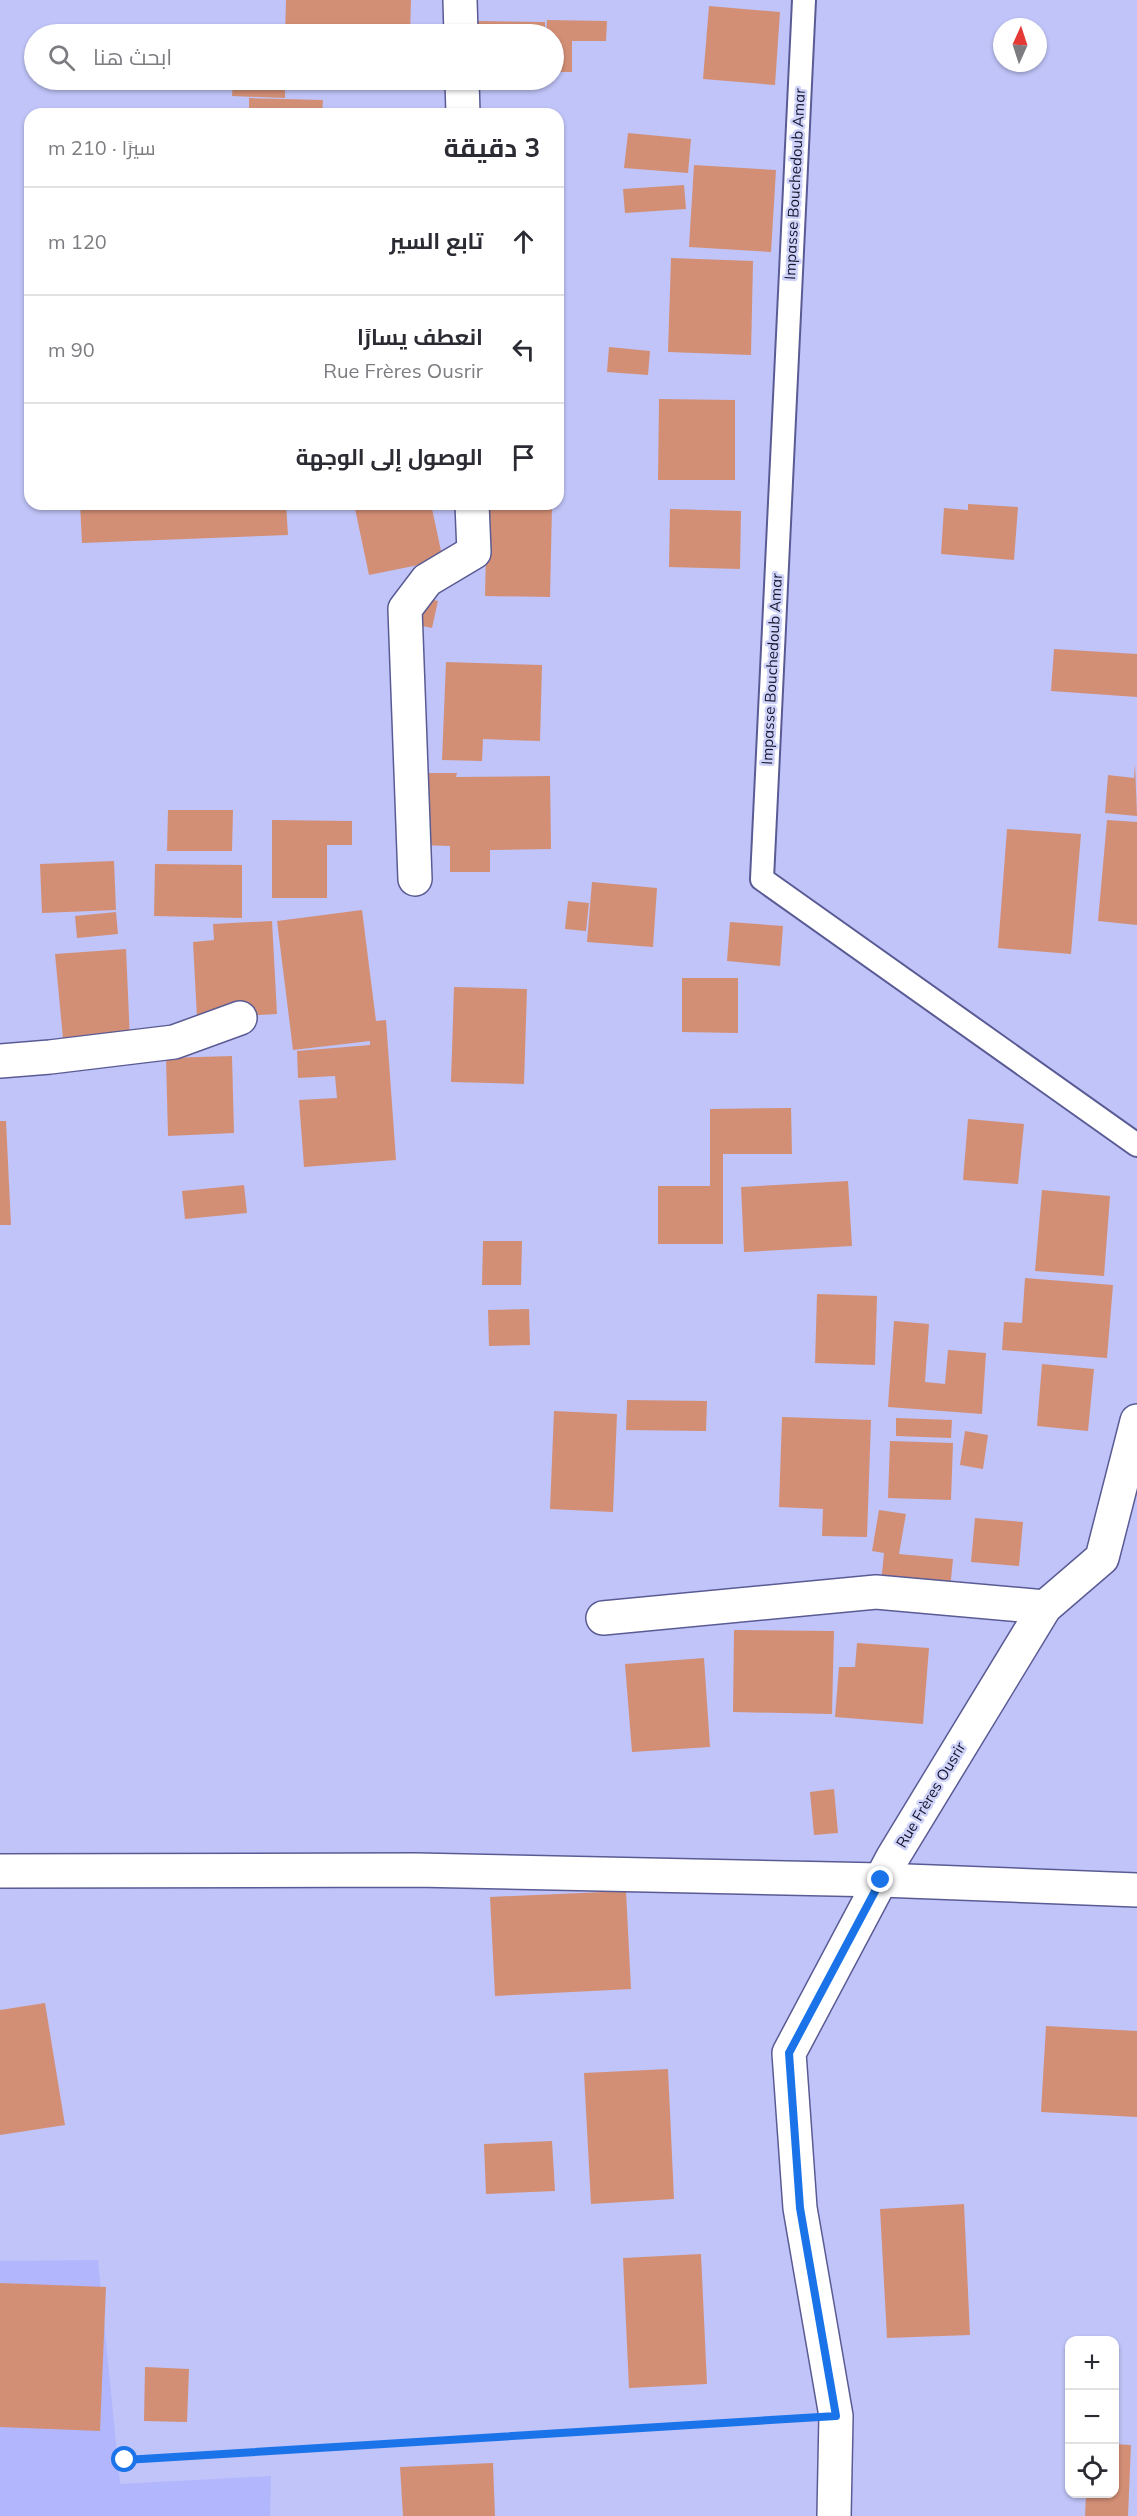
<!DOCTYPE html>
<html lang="ar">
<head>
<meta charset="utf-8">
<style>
	:root { --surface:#fff; --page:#f2f2f3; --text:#2b2b33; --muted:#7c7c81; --line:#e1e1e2 }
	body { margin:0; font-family:Mulish,Cairo,sans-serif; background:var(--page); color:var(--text); direction:rtl }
	.controls { position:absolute; right:18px; bottom:18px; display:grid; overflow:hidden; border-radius:12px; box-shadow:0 2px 4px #0004 }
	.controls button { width:54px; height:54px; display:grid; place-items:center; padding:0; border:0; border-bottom:2px solid var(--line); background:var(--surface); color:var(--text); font:30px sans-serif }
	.compass { position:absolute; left:993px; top:18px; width:54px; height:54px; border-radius:50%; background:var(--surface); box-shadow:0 2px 4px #0004; rotate:3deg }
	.stop { position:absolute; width:18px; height:18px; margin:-14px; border:4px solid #1a73e8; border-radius:50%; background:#fff }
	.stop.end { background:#1a73e8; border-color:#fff; box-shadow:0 2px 6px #0008 }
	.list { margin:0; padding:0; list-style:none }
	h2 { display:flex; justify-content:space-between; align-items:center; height:78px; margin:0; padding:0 24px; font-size:26px }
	h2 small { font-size:20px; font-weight:400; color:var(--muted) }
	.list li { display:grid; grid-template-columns:39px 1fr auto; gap:18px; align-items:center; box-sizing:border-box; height:108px; padding:0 24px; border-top:2px solid var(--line) }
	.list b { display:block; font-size:22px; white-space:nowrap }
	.list p { margin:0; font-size:20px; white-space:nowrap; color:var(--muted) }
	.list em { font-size:20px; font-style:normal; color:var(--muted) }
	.icon { flex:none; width:33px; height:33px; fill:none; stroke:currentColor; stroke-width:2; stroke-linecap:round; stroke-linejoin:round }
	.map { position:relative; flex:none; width:1137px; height:2516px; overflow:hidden; direction:ltr }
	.search { position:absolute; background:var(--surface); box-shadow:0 2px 4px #0004; left:24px; top:24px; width:540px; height:66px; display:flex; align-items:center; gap:15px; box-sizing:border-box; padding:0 21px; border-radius:33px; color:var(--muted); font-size:22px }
	.panel { position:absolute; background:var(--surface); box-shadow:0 2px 4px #0004; left:24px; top:108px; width:540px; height:402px; border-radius:18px; direction:rtl }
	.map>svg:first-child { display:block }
	.built { fill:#b2b6fd }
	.building { fill:#d38f76 }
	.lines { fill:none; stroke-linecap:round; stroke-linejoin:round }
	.service-casing { stroke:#5a5b94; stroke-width:26 }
	.minor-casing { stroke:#5a5b94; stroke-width:36 }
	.path { stroke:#6f7198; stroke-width:4; stroke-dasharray:3 3; stroke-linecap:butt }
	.service { stroke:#fff; stroke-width:22 }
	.minor { stroke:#fff; stroke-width:33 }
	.route { stroke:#1a73e8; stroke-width:8 }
	.labels { text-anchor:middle; stroke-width:5; stroke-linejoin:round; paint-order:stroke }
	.street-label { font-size:15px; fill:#14142b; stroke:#cfd3fa }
</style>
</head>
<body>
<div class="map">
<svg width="1137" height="2516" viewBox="0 0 1137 2516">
	<rect width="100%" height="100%" fill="#c0c4f8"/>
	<polygon class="built" points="98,2260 120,2484 271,2476 270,2516 0,2516 0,2261"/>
	<g class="building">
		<polygon points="286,0 411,0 410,34 285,34"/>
		<polygon points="709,6 780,12 775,85 703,79"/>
		<polygon points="547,20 607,21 606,41 572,41 572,72 554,72 554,34 546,34"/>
		<polygon points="477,21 545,22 545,34 477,34"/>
		<polygon points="233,80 285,80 285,98 232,96"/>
		<rect x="476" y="80" width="69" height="7"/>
		<polygon points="249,98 323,100 322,114 249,114"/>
		<polygon points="628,133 691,139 688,173 624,168"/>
		<polygon points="694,165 776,170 771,252 689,247"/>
		<polygon points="684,185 686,209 625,213 623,189"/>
		<polygon points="671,258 753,261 751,355 668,352"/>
		<polygon points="609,347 650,351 648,375 607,372"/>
		<polygon points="659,399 735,400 735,480 658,480"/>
		<polygon points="80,504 286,504 288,535 82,543"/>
		<polygon points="354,504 431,504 443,560 369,575"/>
		<polygon points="968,504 1018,507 1014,560 941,554 944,508 968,510"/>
		<polygon points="487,505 552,507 550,597 485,596"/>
		<polygon points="670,509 741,511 740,569 669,567"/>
		<polygon points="418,596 438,601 432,628 413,624"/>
		<polygon points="1054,649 1137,654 1137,697 1051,691"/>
		<polygon points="446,662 542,665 540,741 483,739 482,761 442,760"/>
		<polygon points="1135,764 1137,816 1105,813 1108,775 1134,778"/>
		<polygon points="419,773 457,773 456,777 550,776 551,849 490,850 490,872 450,872 450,846 420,845"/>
		<polygon points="168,810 233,810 232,851 167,851"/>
		<polygon points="272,820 352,821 352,845 327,845 327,898 272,898"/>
		<polygon points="1107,820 1137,822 1137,925 1098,921"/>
		<polygon points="1007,829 1081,834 1071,954 998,948"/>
		<polygon points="114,861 116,910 42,913 40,864"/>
		<polygon points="155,864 242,865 242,918 154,916"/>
		<polygon points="592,882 657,888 653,947 587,942"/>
		<polygon points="568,901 589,903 586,931 565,929"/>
		<polygon points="362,910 376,1021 386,1020 396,1160 304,1167 299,1100 337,1098 335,1076 298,1078 297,1051 370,1045 370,1041 293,1050 277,921"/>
		<polygon points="116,912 118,934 77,938 75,916"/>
		<polygon points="272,921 277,1014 197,1018 193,942 214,940 213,924"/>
		<polygon points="730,922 783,926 780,966 727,961"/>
		<polygon points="126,949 130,1040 64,1049 55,954"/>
		<polygon points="682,978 738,978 738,1033 682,1032"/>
		<polygon points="454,987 527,989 524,1084 451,1082"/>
		<polygon points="232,1056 234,1133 168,1136 166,1058"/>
		<polygon points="791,1108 792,1154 723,1154 723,1244 658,1244 658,1186 710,1186 710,1109"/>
		<polygon points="968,1119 1024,1124 1018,1184 963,1180"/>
		<polygon points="0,1121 6,1121 11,1225 0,1225"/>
		<polygon points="848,1181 852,1246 744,1252 741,1187"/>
		<polygon points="244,1185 247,1213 185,1219 182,1191"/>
		<polygon points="1042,1190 1110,1196 1104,1276 1035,1271"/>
		<polygon points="483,1241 522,1241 521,1285 482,1285"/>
		<polygon points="1025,1278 1113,1285 1107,1358 1002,1350 1004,1322 1022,1323"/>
		<polygon points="817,1294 877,1296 875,1365 815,1363"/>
		<polygon points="529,1309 530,1345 489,1346 488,1310"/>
		<polygon points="894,1321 929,1324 925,1382 945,1384 948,1350 986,1353 982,1414 888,1407"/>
		<polygon points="1042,1364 1094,1369 1088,1431 1037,1426"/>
		<polygon points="627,1400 707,1401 706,1431 626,1430"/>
		<polygon points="554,1411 617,1414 613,1512 550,1509"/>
		<polygon points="782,1417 871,1420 867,1537 822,1536 823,1509 779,1507"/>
		<polygon points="896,1418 952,1420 951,1438 896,1436"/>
		<polygon points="965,1431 988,1435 983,1469 960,1465"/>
		<polygon points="890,1441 953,1443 951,1500 888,1498"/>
		<polygon points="879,1510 906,1514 899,1554 953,1559 950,1589 881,1583 884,1553 872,1551"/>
		<polygon points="975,1518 1023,1522 1019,1566 971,1562"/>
		<polygon points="734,1630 834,1631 832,1714 733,1712"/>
		<polygon points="857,1643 929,1648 923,1724 835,1717 839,1667 855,1667"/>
		<polygon points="704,1658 710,1747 632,1752 625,1664"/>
		<polygon points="834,1789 838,1833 814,1835 810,1792"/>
		<polygon points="626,1891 631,1989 495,1996 490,1897"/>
		<polygon points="45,2003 65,2125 0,2135 0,2010"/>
		<polygon points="1046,2026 1137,2031 1137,2117 1041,2112"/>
		<polygon points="668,2069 674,2199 591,2204 584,2073"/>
		<polygon points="552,2141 555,2191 486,2194 484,2144"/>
		<polygon points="964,2204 970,2335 887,2338 880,2209"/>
		<polygon points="701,2254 707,2384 629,2388 623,2258"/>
		<polygon points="0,2283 106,2287 100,2431 0,2427"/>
		<polygon points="145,2367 189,2369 187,2422 144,2421"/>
		<polygon points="1114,2444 1131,2445 1128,2516 1085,2516 1086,2494 1114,2494"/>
		<polygon points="493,2463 495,2516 403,2516 400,2467"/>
	</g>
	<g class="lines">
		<g class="service-casing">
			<polyline id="service" points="804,0 762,879 1137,1145"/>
		</g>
		<g class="minor-casing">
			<g id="minor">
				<polyline points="460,0 461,34"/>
				<polyline points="462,80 463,114"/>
				<polyline points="415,879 405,609 427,580 474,552 472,504"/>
				<polyline points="0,1061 50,1057 174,1042 240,1018"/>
				<polyline points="603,1618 876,1592 1045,1607"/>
				<polyline points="0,1871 416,1870 881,1880 1137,1890"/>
				<polyline points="834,2516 836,2416 800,2208 789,2053 893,1857 1045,1607 1102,1558 1137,1421"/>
			</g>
		</g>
		<polyline class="path" points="125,2460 799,2418"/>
		<use href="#service" class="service"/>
		<use href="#minor" class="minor"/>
	</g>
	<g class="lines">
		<polyline class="route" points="125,2460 836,2416 800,2208 789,2053 881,1880"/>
	</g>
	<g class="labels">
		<g class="street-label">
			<text transform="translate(795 184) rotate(-87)" y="5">Impasse Bouchedoub Amar</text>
			<text transform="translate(772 669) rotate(-87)" y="5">Impasse Bouchedoub Amar</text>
			<text transform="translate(931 1795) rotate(-59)" y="5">Rue Frères Ousrir</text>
		</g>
	</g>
</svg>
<div class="controls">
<button>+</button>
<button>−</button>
<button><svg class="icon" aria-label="locate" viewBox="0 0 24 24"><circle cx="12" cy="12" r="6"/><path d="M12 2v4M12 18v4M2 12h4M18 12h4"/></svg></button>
</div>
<svg class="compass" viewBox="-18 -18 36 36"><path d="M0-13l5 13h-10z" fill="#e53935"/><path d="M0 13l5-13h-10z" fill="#7c7c81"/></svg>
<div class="stop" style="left:125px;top:2460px"></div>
<div class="stop end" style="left:881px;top:1880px"></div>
<div class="search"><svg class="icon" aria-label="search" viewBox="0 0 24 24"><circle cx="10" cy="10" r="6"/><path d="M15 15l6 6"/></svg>ابحث هنا</div>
<section class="panel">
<h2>3 دقيقة<small>سيرًا · 210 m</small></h2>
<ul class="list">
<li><svg class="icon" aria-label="ahead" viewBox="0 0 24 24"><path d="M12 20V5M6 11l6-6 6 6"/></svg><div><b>تابع السير</b></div><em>120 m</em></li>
<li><svg class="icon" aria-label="left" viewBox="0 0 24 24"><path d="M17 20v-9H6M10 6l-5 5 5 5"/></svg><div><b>انعطف يسارًا</b><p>Rue Frères Ousrir</p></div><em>90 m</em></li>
<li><svg class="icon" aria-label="arrive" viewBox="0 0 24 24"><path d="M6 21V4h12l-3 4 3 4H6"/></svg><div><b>الوصول إلى الوجهة</b></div></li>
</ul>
</section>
</div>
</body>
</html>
